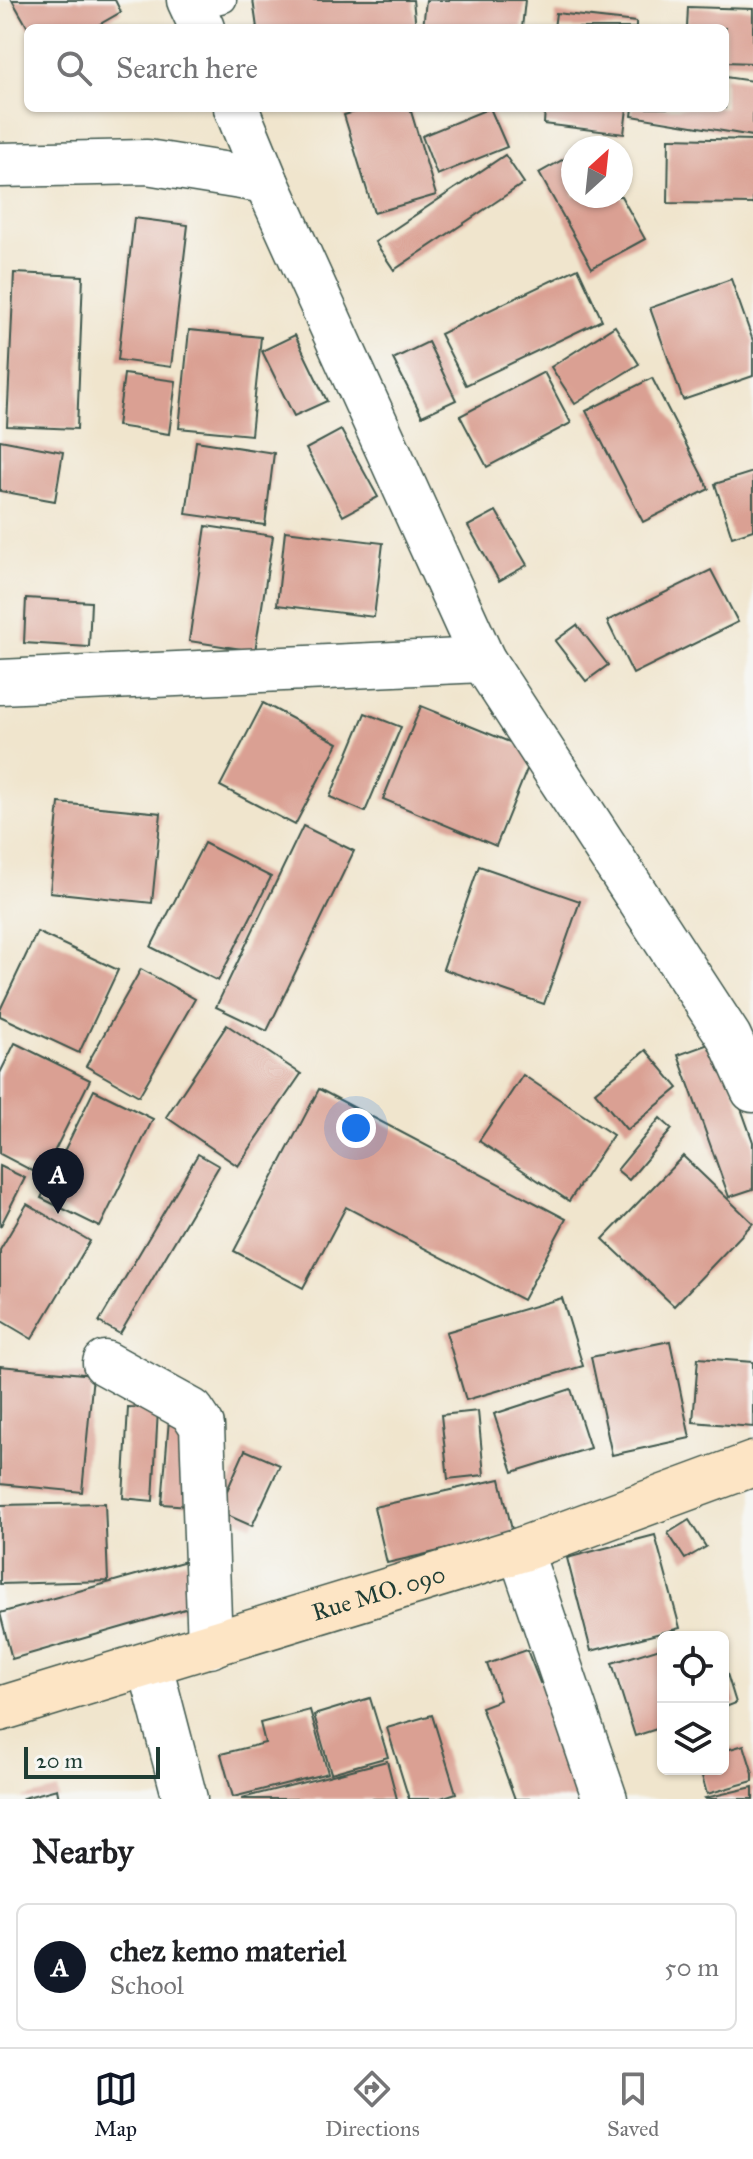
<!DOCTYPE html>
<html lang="en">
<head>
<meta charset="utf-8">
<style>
	:root { --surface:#fff; --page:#f6f6f6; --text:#202124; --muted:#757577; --line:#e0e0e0; --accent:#111827 }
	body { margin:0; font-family:"IM FELL Great Primer",serif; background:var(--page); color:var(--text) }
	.controls { position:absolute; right:24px; bottom:24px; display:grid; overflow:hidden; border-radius:12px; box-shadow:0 2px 6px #0004 }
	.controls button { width:72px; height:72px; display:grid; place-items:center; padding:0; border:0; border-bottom:2px solid var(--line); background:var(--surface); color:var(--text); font:40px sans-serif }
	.compass { position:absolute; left:561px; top:136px; width:72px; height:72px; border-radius:50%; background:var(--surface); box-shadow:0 2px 6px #0004; rotate:27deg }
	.scale { position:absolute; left:24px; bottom:20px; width:136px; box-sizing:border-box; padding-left:8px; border:4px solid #1f3d34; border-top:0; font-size:22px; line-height:28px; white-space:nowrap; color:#1f3d34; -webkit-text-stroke:6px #f6f6f2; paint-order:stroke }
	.you { position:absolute; left:356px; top:1128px; width:28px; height:28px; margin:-20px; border:6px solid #fff; border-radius:50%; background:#1a73e8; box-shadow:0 0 0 12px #1a73e833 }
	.badge { display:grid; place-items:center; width:52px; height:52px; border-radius:50%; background:var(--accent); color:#fff; font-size:26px; font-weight:700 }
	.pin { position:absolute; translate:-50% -66px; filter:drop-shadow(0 2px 4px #0008) }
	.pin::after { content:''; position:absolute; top:42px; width:28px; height:24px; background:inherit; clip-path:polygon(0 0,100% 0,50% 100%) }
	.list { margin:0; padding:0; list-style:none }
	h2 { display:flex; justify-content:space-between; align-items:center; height:104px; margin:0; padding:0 32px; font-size:34px }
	h2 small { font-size:26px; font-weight:400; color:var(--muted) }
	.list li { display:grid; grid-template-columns:52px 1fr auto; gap:24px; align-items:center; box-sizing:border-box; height:128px; margin:0 16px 16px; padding:0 16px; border:2px solid var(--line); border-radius:12px }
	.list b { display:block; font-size:30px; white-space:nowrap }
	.list p { margin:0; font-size:26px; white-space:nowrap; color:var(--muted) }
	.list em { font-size:26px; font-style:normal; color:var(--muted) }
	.icon { flex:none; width:44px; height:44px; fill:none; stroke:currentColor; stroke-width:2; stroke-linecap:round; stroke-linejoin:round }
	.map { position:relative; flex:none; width:753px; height:1799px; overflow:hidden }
	.search { position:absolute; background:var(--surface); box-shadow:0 2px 6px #0004; left:24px; right:24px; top:24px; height:88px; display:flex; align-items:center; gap:20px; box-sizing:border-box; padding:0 28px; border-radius:12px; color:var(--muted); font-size:30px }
	.sheet { height:248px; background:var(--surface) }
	nav { display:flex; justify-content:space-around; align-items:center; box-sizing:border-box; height:112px; border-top:2px solid var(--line); background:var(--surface); font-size:22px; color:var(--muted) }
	nav a { display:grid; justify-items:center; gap:4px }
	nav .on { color:var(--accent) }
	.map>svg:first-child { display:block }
	.building { fill:#daa093 }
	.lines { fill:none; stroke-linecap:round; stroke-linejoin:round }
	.lane-casing { stroke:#3e564b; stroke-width:27 }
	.street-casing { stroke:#3e564b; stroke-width:47 }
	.secondary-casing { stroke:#3e564b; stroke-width:47 }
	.lane { stroke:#fff; stroke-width:24 }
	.street { stroke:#fff; stroke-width:44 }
	.secondary { stroke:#fde5c5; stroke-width:44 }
	.labels { text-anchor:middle; stroke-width:8; stroke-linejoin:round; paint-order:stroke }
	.street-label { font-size:24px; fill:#1f3d34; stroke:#f6f6f2 }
</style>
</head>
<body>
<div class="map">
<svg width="753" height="1799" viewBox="0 0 753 1799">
	<rect width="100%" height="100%" fill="#f6f6f2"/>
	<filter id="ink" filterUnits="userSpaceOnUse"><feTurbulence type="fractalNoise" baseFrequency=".0125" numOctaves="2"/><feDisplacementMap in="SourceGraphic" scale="16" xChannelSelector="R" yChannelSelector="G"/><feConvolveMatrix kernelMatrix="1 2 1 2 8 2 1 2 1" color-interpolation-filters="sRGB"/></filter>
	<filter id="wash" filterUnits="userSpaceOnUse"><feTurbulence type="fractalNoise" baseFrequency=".006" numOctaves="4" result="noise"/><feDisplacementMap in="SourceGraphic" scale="32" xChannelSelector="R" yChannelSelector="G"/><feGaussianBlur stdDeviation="1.8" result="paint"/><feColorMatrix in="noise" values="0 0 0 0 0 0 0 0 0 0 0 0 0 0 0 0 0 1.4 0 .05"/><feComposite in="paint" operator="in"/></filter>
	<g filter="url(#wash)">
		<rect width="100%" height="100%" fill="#f0e5cd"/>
		<g id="blocks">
			<g class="building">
				<polygon points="12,0 115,0 121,12 93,28 28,28"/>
				<polygon points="253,0 413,0 416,28 257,28"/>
				<polygon points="426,0 525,0 522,28 423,28"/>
				<polygon points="688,7 753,9 753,63 725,62 725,28 687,28"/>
				<polygon points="556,13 636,22 636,28 554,28"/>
				<polygon points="725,77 753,81 753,136 632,116 633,108 725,108"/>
				<polygon points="369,108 410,108 436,195 374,213 344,115"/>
				<polygon points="490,108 507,147 437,175 422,136"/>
				<polygon points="545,108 627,108 624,134 544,124"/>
				<polygon points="669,138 753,140 753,204 668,203"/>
				<polygon points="573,154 573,196 621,196 645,239 592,268 539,173"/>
				<polygon points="505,155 524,183 394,270 375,242"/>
				<polygon points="134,218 188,225 171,367 118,360"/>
				<polygon points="578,268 602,320 466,385 440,334"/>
				<polygon points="14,273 83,276 77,429 7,426"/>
				<polygon points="731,279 753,341 753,376 683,400 650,308"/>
				<polygon points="615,326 639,364 575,404 551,367"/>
				<polygon points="189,330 261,337 251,435 179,428"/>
				<polygon points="295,335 327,401 294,416 262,351"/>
				<polygon points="428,342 456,400 422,416 393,359"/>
				<polygon points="544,372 571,423 487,467 460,416"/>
				<polygon points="124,374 176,381 169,434 117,426"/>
				<polygon points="652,378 709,489 643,522 586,411"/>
				<polygon points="341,430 378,497 343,516 306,449"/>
				<polygon points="0,440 63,452 55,501 0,491"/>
				<polygon points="196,441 274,453 265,525 186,514"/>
				<polygon points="753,472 753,530 732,537 715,484"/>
				<polygon points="496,511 527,565 499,581 468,526"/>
				<polygon points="206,526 273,536 255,651 189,641"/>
				<polygon points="285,531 383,543 374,617 277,605"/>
				<polygon points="711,570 738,622 633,674 607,621"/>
				<polygon points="26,598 91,602 89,647 24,643"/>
				<polygon points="577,625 608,665 586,681 555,641"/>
				<polygon points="263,703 338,743 295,825 220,786"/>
				<polygon points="421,706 534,752 496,846 383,799"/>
				<polygon points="365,713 401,727 365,812 330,797"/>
				<polygon points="59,803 161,813 152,903 50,892"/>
				<polygon points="303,826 354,851 267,1031 216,1007"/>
				<polygon points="204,843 271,877 218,981 151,947"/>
				<polygon points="479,866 580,901 544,1004 443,969"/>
				<polygon points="37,932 118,970 79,1053 0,1016 0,1010"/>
				<polygon points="141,969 195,999 139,1096 86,1066"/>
				<polygon points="227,1025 301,1074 238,1166 166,1117"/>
				<polygon points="717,1041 753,1142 753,1189 729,1197 678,1055"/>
				<polygon points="15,1043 90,1080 42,1176 0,1154 0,1073"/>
				<polygon points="646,1050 678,1088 627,1130 595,1092"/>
				<polygon points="523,1075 613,1135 569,1201 479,1141"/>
				<polygon points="319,1089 566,1219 523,1300 346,1207 303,1288 234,1251"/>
				<polygon points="94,1090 153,1119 100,1227 41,1198"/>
				<polygon points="660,1118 672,1129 629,1180 617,1170"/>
				<polygon points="198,1154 219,1166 120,1334 99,1322"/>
				<polygon points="683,1156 753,1223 674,1306 603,1239"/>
				<polygon points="0,1166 25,1178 0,1227"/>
				<polygon points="27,1204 90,1241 32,1339 0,1320 0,1250"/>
				<polygon points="562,1298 583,1366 466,1400 446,1332"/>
				<polygon points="670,1341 690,1438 612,1455 591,1357"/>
				<polygon points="698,1358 753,1362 753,1427 693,1422"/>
				<polygon points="0,1366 93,1375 82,1492 0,1484"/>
				<polygon points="571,1389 590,1448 513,1472 494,1414"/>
				<polygon points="128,1407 158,1409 153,1501 123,1498"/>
				<polygon points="478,1411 484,1475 448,1479 441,1415"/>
				<polygon points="169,1419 197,1422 190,1506 162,1504"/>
				<polygon points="245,1450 280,1465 252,1526 218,1511"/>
				<polygon points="500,1479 513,1534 387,1563 374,1507"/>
				<polygon points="105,1503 108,1581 0,1584 0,1505"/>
				<polygon points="689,1520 706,1547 685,1559 668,1533"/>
				<polygon points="655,1535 680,1628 591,1651 567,1558"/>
				<polygon points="186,1561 199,1605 12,1659 0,1613"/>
				<polygon points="663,1647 663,1727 635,1736 612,1663"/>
				<polygon points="527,1650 540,1683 548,1680 592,1799 515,1799 481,1707 500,1700 487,1664"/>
				<polygon points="724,1664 736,1703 723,1708 723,1665"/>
				<polygon points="370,1698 388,1757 331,1773 314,1715"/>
				<polygon points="310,1710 328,1773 233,1797 221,1754 265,1743 260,1723"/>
				<polygon points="432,1715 456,1793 438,1799 409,1799 387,1728"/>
				<polygon points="744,1745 753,1774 753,1781 707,1794 700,1769 723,1769 723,1751"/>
				<polygon points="387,1761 397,1799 242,1799 242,1798"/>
				<polygon points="753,1787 753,1799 706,1799 705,1798"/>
				<polygon points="57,1789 59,1799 24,1799 23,1798"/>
			</g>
		</g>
	</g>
	<g filter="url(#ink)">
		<use href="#blocks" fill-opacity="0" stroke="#3e564b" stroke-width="2"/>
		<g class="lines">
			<g class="lane-casing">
				<polyline id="lane" points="194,8 224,0"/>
			</g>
			<g class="street-casing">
				<g id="street">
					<polyline points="189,0 202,28"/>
					<polyline points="236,108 266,181 483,660 729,1037 753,1090"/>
					<polyline points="0,165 147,162 266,181"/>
					<polyline points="0,682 483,660"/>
					<polyline points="105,1363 192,1411 202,1426 210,1646"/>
					<polyline points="520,1550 605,1799"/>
					<polyline points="150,1665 185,1799"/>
				</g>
			</g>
			<g class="secondary-casing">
				<g id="secondary">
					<path id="s1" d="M 0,1709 L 520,1550 L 753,1464"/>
				</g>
			</g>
			<use href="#lane" class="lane"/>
			<use href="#street" class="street"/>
			<use href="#secondary" class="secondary"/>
		</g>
	</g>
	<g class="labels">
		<g class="street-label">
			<text dy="8" stroke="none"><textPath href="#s1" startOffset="396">Rue MO. 090</textPath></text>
		</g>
	</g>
</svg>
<div class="controls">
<button><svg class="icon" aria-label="locate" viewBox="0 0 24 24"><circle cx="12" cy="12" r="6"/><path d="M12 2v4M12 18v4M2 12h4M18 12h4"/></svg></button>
<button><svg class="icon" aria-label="layers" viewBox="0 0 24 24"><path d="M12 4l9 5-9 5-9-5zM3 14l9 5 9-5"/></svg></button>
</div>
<svg class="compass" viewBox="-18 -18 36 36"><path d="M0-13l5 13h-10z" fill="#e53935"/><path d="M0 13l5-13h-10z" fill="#757577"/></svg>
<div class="scale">20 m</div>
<div class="you"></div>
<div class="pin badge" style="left:58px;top:1214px">A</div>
<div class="search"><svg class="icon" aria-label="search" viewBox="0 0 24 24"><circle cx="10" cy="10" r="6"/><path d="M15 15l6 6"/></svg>Search here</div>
</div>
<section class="sheet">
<h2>Nearby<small></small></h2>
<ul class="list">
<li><span class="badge">A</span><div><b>chez kemo materiel</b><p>School</p></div><em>50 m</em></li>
</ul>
</section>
<nav>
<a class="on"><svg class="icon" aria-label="map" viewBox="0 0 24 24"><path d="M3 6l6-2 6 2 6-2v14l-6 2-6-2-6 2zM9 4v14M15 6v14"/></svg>Map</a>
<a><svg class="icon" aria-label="directions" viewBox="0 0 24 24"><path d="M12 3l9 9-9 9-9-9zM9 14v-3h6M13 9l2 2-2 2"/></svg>Directions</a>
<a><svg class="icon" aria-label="saved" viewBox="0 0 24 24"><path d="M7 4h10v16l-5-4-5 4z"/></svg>Saved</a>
</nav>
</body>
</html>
